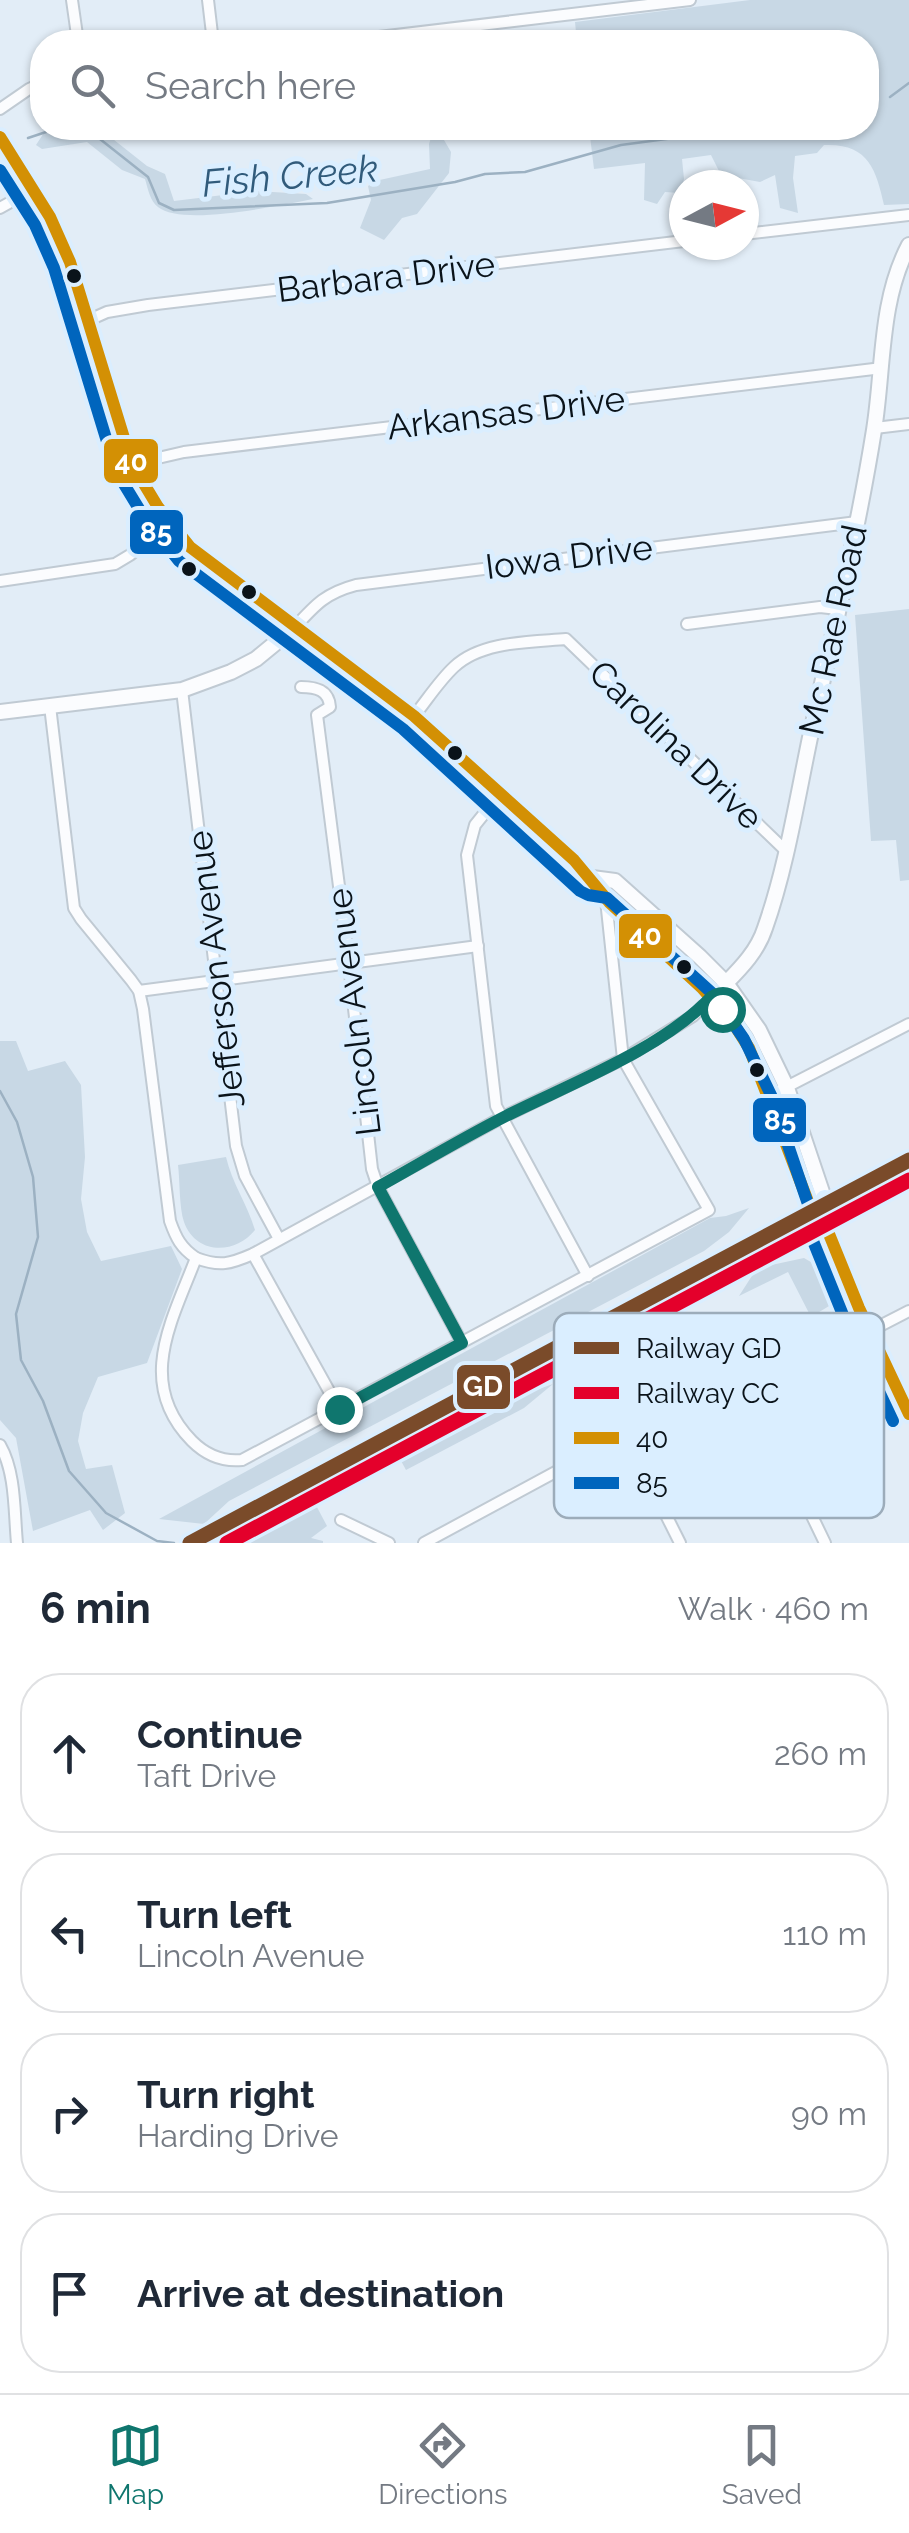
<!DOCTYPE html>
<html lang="en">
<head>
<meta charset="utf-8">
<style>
	:root { --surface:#fff; --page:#f2f2f3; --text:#1f2937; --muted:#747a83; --line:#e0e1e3; --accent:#0f766e }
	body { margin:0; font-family:Raleway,sans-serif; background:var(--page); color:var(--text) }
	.compass { position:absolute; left:669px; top:170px; width:90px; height:90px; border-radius:50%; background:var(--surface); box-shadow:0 2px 8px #0004; rotate:83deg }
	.stop { position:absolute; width:30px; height:30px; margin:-22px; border:8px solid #0f766e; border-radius:50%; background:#fff }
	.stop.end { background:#0f766e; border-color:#fff; box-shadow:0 2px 10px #0008 }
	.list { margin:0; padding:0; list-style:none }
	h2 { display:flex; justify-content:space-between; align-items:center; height:130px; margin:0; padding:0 40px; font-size:42px }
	h2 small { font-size:32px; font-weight:400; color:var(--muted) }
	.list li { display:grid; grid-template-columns:65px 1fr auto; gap:30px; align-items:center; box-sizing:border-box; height:160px; margin:0 20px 20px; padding:0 20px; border:2px solid var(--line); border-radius:40px }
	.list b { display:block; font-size:38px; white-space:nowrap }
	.list p { margin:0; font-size:32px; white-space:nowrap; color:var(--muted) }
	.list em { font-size:32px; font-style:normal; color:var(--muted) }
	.icon { flex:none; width:55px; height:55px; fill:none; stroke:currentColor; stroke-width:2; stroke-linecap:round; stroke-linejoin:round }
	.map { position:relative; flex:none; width:909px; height:1543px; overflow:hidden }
	.search { position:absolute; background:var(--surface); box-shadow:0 2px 8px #0004; left:30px; right:30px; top:30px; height:110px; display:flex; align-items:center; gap:25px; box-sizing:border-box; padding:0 35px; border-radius:40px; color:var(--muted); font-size:38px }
	.sheet { height:850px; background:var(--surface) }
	nav { display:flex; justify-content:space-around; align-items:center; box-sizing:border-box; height:140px; border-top:2px solid var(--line); background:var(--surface); font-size:28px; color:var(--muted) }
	nav a { display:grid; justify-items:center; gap:5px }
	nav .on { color:var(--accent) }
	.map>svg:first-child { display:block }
	.green { fill:#c8d8e5 }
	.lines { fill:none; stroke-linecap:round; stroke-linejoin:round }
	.stream { stroke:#9cb1c2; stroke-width:2.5 }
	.street-casing { stroke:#c0cad3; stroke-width:14 }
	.secondary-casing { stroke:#c0cad3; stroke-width:18 }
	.street { stroke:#fbfcfe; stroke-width:10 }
	.secondary { stroke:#fbfcfe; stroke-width:14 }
	.bus-1-casing { stroke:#daeeff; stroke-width:20 }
	.bus-2-casing { stroke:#daeeff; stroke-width:20 }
	.bus-1 { stroke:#d39004; stroke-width:12 }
	.bus-2 { stroke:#0065bd; stroke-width:12 }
	.rail-1-casing { stroke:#daeeff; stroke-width:22 }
	.rail-2-casing { stroke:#daeeff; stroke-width:22 }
	.rail-1 { stroke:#7a4b2a; stroke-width:15 }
	.rail-2 { stroke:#e4002b; stroke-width:15 }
	.route { stroke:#0f766e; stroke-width:12 }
	.bus-dot { fill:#0a131a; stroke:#daeeff; stroke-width:4 }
	.labels { text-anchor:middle; stroke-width:10; stroke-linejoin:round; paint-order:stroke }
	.street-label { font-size:35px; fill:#0a131a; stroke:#daeeff }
	.water-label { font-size:38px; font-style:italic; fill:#315b7b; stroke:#daeeff }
	.key { fill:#daeeff; stroke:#9cacba; stroke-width:2.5 }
	.key-label { font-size:28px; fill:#0a131a }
	.line-badge { stroke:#daeeff; stroke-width:4 }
	.badge-label { font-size:28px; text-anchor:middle; font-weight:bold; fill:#fff }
</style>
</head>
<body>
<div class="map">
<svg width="909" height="1543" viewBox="0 0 909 1543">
	<rect width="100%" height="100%" fill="#e2edf7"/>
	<g class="green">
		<path d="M 750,0 L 909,0 L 909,204 L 884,205 C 876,169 868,143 824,145 L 817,153 L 795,156 L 793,178 L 798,213 L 780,208 L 775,175 L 760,182 L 738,178 L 724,181 L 711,155 L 682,159 L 684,179 L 680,193 L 665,192 L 657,204 L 644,200 L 645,163 L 594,169 L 589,128 L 866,128 L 866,42 L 577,42 L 575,22 Z"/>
		<path d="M 47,128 L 99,128 L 147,166 L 165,174 L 174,201 L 256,191 L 306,194 L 313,199 C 281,205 182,227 158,207 C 150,201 148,189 145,179 L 122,170 L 87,142 L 42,149 L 36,145 Z"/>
		<polygon points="434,128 437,128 451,152 449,173 417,214 402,218 384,240 360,228 371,200 368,186 375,181 430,169 429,144"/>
		<polygon points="909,609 909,880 900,881 896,840 871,841 855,615"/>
		<polygon points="0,1041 16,1041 28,1071 65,1061 81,1085 85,1157 81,1199 87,1232 101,1261 171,1246 182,1269 147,1363 98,1377 83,1413 78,1441 86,1469 112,1465 125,1513 103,1530 90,1510 33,1531 16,1438 0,1420"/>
		<path d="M 226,1157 C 232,1183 247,1204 255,1230 C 235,1255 196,1255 184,1222 C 179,1207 180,1181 178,1165 Z"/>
		<polygon points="749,1208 729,1232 704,1251 229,1501 204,1524 159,1519 710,1218 726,1216"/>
		<polygon points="804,1258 816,1265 834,1303 811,1317 788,1272 739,1296 757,1268"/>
		<polygon points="553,1384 524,1408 406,1470 394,1448 459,1417"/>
		<polygon points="310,1494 327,1526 311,1538 323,1541 323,1543 221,1543"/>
	</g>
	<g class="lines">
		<g class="stream">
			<polyline points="39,93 42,96"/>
			<polyline points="890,97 909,83"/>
			<polyline points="866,106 877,102"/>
			<polyline points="86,128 148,177 159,203 174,210 327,203 455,182 485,174 525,172 621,145 704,134 754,131 767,128"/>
			<polyline points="28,138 58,128"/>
			<polyline points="0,1091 17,1122 33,1177 38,1237 16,1314 21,1360 43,1401 69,1471 106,1513 157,1541 174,1543"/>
		</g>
		<g class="street-casing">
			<g id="street">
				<polyline points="72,0 78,42"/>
				<polyline points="208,0 213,42"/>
				<polyline points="337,42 690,0"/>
				<polyline points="0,109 29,89 42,83"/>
				<polyline points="0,208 34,189"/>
				<polyline points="744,234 909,215"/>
				<polyline points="89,320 107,312 148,305 684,241"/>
				<polyline points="875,428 909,424"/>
				<polyline points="132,464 184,452 882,368"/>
				<polyline points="0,581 115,564 130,555 169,523"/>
				<polyline points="687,624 820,607 838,609"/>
				<path d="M 295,627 C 316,604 326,593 356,585 L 857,522"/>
				<path d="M 301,687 C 316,687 329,690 330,707 L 317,715 L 349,964 L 372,1169 L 378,1187 L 462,1343"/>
				<polyline points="182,690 236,1146 245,1176 279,1239"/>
				<path d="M 50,706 L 74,908 L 81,919 L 131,980 L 139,991 L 143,1009 L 170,1221 C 176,1238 181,1248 196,1258 C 172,1321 135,1383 192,1441 C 206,1455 222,1462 242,1460 L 709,1210 L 623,1059 L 606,900"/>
				<path d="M 414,716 C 427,700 439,681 454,667 C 481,641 531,642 566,639 L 786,851"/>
				<polyline points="500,794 475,825 467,855 496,1106 588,1276"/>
				<polyline points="139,991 478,946"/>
				<polyline points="769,1096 909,1024"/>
				<polyline points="253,1254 339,1409"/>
				<path d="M 196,1258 C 220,1267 230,1264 253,1254 L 501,1118 L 623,1059 L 693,1016 L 726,983"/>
				<polyline points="870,1331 909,1311"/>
				<polyline points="742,1371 825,1543"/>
				<polyline points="626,1435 680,1543"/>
				<path d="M 0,1445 C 16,1473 14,1512 17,1543"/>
				<polyline points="341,1520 389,1543"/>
				<polyline points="424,1543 859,1308"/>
			</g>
		</g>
		<g class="secondary-casing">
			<g id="secondary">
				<path d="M 0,137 L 50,217 L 70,262 L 132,464 C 148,495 167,521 190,547 L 414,716 L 574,860 C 587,873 597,889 609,902 C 658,950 714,988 749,1048 L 812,1212 L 827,1229"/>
				<polyline points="0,712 182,690 231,672 256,659 295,627"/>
				<polyline points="592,878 615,881 700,957 726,983 759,1030 787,1088 826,1204 827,1229 859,1308 909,1414"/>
				<path d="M 726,983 C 742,967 758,950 765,928 C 787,866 798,793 812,728 C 834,629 858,530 874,430 C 884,368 879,302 909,245"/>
			</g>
		</g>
		<use href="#street" class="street"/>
		<use href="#secondary" class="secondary"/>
		<g class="bus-1-casing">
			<g id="bus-1">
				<polyline points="0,137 50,217 70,262 132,464 158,507 190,547 414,716 574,860 609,902 702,988 735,1026 749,1048 812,1212 827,1229"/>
				<polyline points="825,1200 827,1229 859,1308 909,1414"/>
			</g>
		</g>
		<g class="bus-2-casing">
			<polyline id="bus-2" points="0,170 35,225 54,268 116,471 144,517 179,561 403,729 580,891 588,895 607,898 713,994 744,1039 771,1095 809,1207 811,1236 843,1315 893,1421"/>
		</g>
		<use href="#bus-1" class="bus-1"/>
		<use href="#bus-2" class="bus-2"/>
		<g class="rail-1-casing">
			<polyline id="rail-1" points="190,1543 909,1160"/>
		</g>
		<g class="rail-2-casing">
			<polyline id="rail-2" points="227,1543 909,1180"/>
		</g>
		<use href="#rail-1" class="rail-1"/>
		<use href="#rail-2" class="rail-2"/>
	</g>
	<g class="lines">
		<path class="route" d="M 339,1409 L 462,1343 L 378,1187 C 421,1163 463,1138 506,1116 C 570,1084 662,1049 711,997 L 722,1009"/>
	</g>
	<g class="bus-dot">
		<circle cx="74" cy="276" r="9"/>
		<circle cx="189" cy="569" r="9"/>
		<circle cx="249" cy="592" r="9"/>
		<circle cx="455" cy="753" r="9"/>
		<circle cx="684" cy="967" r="9"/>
		<circle cx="757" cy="1070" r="9"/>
	</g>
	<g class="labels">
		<g class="street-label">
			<text transform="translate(386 277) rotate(-7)" y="12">Barbara Drive</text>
			<text transform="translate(506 413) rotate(-7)" y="12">Arkansas Drive</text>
			<text transform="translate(569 557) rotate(-7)" y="12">Iowa Drive</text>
			<text transform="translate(833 630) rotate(-78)" y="12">Mc Rae Road</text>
			<text transform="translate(676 745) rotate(44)" y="12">Carolina Drive</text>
			<text transform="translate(216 969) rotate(-97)" y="12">Jefferson Avenue</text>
			<text transform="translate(354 1012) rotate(-97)" y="12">Lincoln Avenue</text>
		</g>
		<g class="water-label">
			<text transform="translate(290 176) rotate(-5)" y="13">Fish Creek</text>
		</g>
	</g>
	<rect x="554" y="1313" width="330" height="205" rx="15" class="key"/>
	<rect x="574" y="1342" width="45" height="12" fill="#7a4b2a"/>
	<rect x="574" y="1387" width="45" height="12" fill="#e4002b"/>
	<rect x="574" y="1432" width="45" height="12" fill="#d39004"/>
	<rect x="574" y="1477" width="45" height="12" fill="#0065bd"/>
	<g class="key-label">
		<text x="636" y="1358">Railway GD</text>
		<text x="636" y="1403">Railway CC</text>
		<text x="636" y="1448">40</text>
		<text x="636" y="1493">85</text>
	</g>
	<g class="line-badge">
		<rect x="102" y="437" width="58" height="48" rx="10" fill="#d39004"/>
		<rect x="128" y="508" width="57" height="48" rx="10" fill="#0065bd"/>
		<rect x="617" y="912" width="57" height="48" rx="10" fill="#d39004"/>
		<rect x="751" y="1096" width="57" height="48" rx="10" fill="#0065bd"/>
		<rect x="455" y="1363" width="57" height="48" rx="10" fill="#7a4b2a"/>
	</g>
	<g class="badge-label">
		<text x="131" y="471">40</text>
		<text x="156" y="542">85</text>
		<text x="645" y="945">40</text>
		<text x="780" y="1130">85</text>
		<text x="483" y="1396">GD</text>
	</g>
</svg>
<svg class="compass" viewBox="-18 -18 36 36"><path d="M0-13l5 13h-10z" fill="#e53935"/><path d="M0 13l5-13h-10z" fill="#747a83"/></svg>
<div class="stop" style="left:722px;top:1009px"></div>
<div class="stop end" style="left:339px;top:1409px"></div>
<div class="search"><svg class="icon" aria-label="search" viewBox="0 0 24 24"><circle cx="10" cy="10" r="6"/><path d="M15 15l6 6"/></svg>Search here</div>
</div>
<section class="sheet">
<h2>6 min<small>Walk · 460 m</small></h2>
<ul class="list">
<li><svg class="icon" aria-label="ahead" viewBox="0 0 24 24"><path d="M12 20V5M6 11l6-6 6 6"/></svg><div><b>Continue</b><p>Taft Drive</p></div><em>260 m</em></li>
<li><svg class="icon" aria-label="left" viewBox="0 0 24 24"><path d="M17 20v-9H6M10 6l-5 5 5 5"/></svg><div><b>Turn left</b><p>Lincoln Avenue</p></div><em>110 m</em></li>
<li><svg class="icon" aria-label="right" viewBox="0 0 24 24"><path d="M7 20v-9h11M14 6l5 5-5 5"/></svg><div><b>Turn right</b><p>Harding Drive</p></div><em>90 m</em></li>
<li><svg class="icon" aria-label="arrive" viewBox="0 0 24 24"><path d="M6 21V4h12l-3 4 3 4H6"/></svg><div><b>Arrive at destination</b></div></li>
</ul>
</section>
<nav>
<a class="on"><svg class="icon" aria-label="map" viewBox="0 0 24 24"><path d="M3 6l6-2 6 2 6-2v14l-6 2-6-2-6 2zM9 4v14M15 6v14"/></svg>Map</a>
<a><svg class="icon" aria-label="directions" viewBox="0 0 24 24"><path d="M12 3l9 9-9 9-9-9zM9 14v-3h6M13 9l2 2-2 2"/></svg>Directions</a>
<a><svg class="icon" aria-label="saved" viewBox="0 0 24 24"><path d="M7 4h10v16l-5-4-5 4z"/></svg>Saved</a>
</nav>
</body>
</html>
